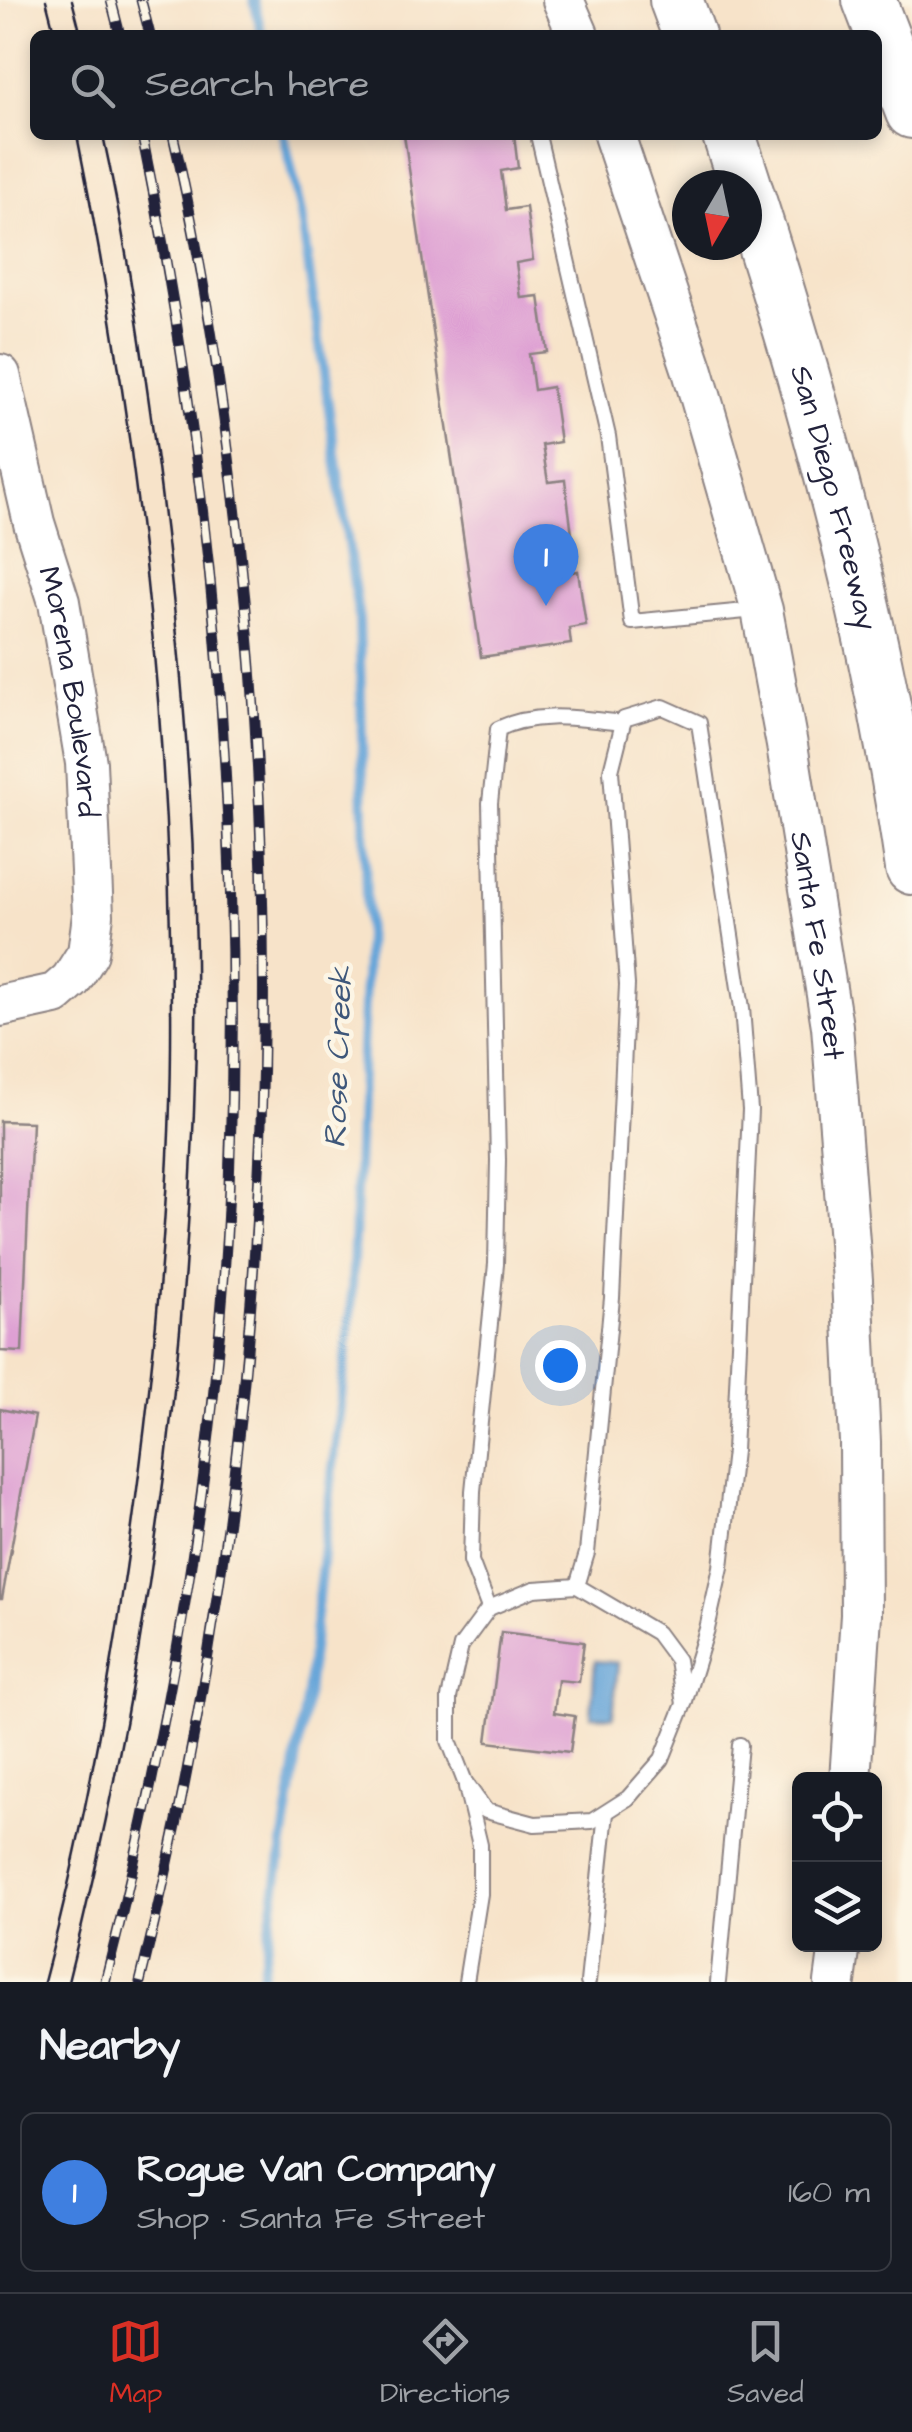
<!DOCTYPE html>
<html lang="en">
<head>
<meta charset="utf-8">
<style>
	:root { --surface:#171b24; --page:#20242c; --text:#f1f3f6; --muted:#9ea1a6; --line:#363941; --accent:#d93025 }
	body { margin:0; font-family:"Architects Daughter",sans-serif; background:var(--page); color:var(--text) }
	.controls { position:absolute; right:30px; bottom:30px; display:grid; overflow:hidden; border-radius:15px; box-shadow:0 5px 15px #0003 }
	.controls button { width:90px; height:90px; display:grid; place-items:center; padding:0; border:0; border-bottom:2px solid var(--line); background:var(--surface); color:var(--text); font:50px sans-serif }
	.compass { position:absolute; left:672px; top:170px; width:90px; height:90px; border-radius:50%; background:var(--surface); box-shadow:0 5px 15px #0003; rotate:189deg }
	.you { position:absolute; left:560px; top:1365px; width:35px; height:35px; margin:-25px; border:8px solid #fff; border-radius:50%; background:#1a73e8; box-shadow:0 0 0 15px #1a73e833 }
	.badge { display:grid; place-items:center; width:65px; height:65px; border-radius:50%; background:var(--accent); color:#fff; font-size:32px; font-weight:700 }
	.pin { position:absolute; translate:-50% -82px; filter:drop-shadow(0 2px 5px #0008) }
	.pin::after { content:''; position:absolute; top:52px; width:35px; height:30px; background:inherit; clip-path:polygon(0 0,100% 0,50% 100%) }
	.list { margin:0; padding:0; list-style:none }
	h2 { display:flex; justify-content:space-between; align-items:center; height:130px; margin:0; padding:0 40px; font-size:42px }
	h2 small { font-size:32px; font-weight:400; color:var(--muted) }
	.list li { display:grid; grid-template-columns:65px 1fr auto; gap:30px; align-items:center; box-sizing:border-box; height:160px; margin:0 20px 20px; padding:0 20px; border:2px solid var(--line); border-radius:15px }
	.list b { display:block; font-size:38px; white-space:nowrap }
	.list p { margin:0; font-size:32px; white-space:nowrap; color:var(--muted) }
	.list em { font-size:32px; font-style:normal; color:var(--muted) }
	.icon { flex:none; width:55px; height:55px; fill:none; stroke:currentColor; stroke-width:2; stroke-linecap:round; stroke-linejoin:round }
	.map { position:relative; flex:none; width:912px; height:1982px; overflow:hidden }
	.search { position:absolute; background:var(--surface); box-shadow:0 5px 15px #0003; left:30px; right:30px; top:30px; height:110px; display:flex; align-items:center; gap:25px; box-sizing:border-box; padding:0 35px; border-radius:15px; color:var(--muted); font-size:38px }
	.sheet { height:310px; background:var(--surface) }
	nav { display:flex; justify-content:space-around; align-items:center; box-sizing:border-box; height:140px; border-top:2px solid var(--line); background:var(--surface); font-size:28px; color:var(--muted) }
	nav a { display:grid; justify-items:center; gap:5px }
	nav .on { color:var(--accent) }
	.map>svg:first-child { display:block }
	.water { fill:#67a6d9; stroke:#44648a; stroke-width:2.5 }
	.lines { fill:none; stroke-linecap:round; stroke-linejoin:round }
	.stream { stroke:#67a6d9; stroke-width:10 }
	.building { fill:#dea0d3 }
	.lane-casing { stroke:#8c8282; stroke-width:18 }
	.secondary-casing { stroke:#8c8282; stroke-width:44 }
	.highway-casing { stroke:#8c8282; stroke-width:56 }
	.lane { stroke:#fff; stroke-width:14 }
	.secondary { stroke:#fff; stroke-width:40 }
	.highway { stroke:#fff; stroke-width:52 }
	.tram { stroke:#22223b; stroke-width:2.5 }
	.rail-casing { stroke:#22223b; stroke-width:11 }
	.rail { stroke:#fcf5e5; stroke-width:8; stroke-dasharray:22; stroke-linecap:butt }
	.labels { text-anchor:middle; stroke-width:9; stroke-linejoin:round; paint-order:stroke }
	.street-label { font-size:30px; fill:#22223b; stroke:#fcf5e5 }
	.water-label { font-size:32px; font-style:italic; fill:#3e577a; stroke:#fcf5e5 }
</style>
</head>
<body>
<div class="map">
<svg width="912" height="1982" viewBox="0 0 912 1982">
	<rect width="100%" height="100%" fill="#fcf5e5"/>
	<filter id="ink" filterUnits="userSpaceOnUse"><feTurbulence type="fractalNoise" baseFrequency=".01" numOctaves="2"/><feDisplacementMap in="SourceGraphic" scale="20" xChannelSelector="R" yChannelSelector="G"/><feConvolveMatrix kernelMatrix="1 2 1 2 8 2 1 2 1" color-interpolation-filters="sRGB"/></filter>
	<filter id="wash" filterUnits="userSpaceOnUse"><feTurbulence type="fractalNoise" baseFrequency=".0048" numOctaves="4" result="noise"/><feDisplacementMap in="SourceGraphic" scale="40" xChannelSelector="R" yChannelSelector="G"/><feGaussianBlur stdDeviation="2.25" result="paint"/><feColorMatrix in="noise" values="0 0 0 0 0 0 0 0 0 0 0 0 0 0 0 0 0 1.4 0 .05"/><feComposite in="paint" operator="in"/></filter>
	<g filter="url(#wash)">
		<rect width="100%" height="100%" fill="#f7e3c9"/>
		<polygon class="water" points="595,1661 618,1663 613,1717 591,1716"/>
		<g class="lines">
			<g class="stream">
				<polyline points="254,0 262,35"/>
				<polyline points="261,1982 307,1694 351,1311 367,934 359,620 301,214 284,135"/>
			</g>
		</g>
		<g id="blocks">
			<g class="building">
				<polygon points="404,135 514,135 518,168 501,171 506,210 526,207 533,260 516,263 521,298 539,296 547,352 529,354 534,390 552,387 560,442 542,445 548,482 565,480 572,534 554,536 560,574 578,571 586,625 569,628 571,644 481,657"/>
				<polygon points="0,1121 32,1122 22,1352 0,1351"/>
				<polygon points="0,1409 35,1416 2,1599 0,1599"/>
				<polygon points="501,1632 584,1642 579,1682 558,1680 554,1713 575,1716 570,1752 487,1742"/>
			</g>
		</g>
	</g>
	<g filter="url(#ink)">
		<use href="#blocks" fill-opacity="0" stroke="#8c8282" stroke-width="2.5"/>
		<g class="lines">
			<g class="lane-casing">
				<g id="lane">
					<polyline points="538,135 608,436 632,622 756,610"/>
					<polyline points="577,1586 587,1553 612,1298 627,985 611,771 624,719 663,707 699,723 742,1008 750,1110 734,1451 721,1567 707,1629 684,1704 662,1759 628,1798 592,1821 535,1824 486,1811 465,1782 449,1741 449,1698 461,1646 489,1608 534,1589 577,1586 657,1633 677,1660 684,1704"/>
					<path d="M 489,1608 L 471,1561 L 473,1491 L 496,1264 L 498,1160 L 490,803 L 498,729 C 536,710 583,719 623,723"/>
					<polyline points="466,1982 480,1894 480,1845 466,1787"/>
					<polyline points="588,1982 606,1813"/>
					<polyline points="718,1982 740,1745"/>
				</g>
			</g>
			<g class="secondary-casing">
				<g id="secondary">
					<polyline points="563,0 578,35"/>
					<path id="s1" d="M 614,135 L 693,371 L 762,610 L 787,745 L 832,1026 L 852,1280 L 860,1442 L 861,1615 L 850,1780"/>
					<path id="s2" d="M 0,375 L 34,523 L 59,602 L 86,763 L 93,915 L 88,953 L 71,980 L 55,994 L 0,1006"/>
					<polyline points="835,1982 840,1944"/>
				</g>
			</g>
			<g class="highway-casing">
				<g id="highway">
					<polyline points="676,0 689,35"/>
					<polyline points="869,0 912,112"/>
					<polyline points="729,135 745,185"/>
					<path id="s3" d="M 747,192 C 818,412 879,638 912,868"/>
				</g>
			</g>
			<use href="#lane" class="lane"/>
			<use href="#secondary" class="secondary"/>
			<use href="#highway" class="highway"/>
			<g class="tram">
				<polyline points="46,0 55,35"/>
				<polyline points="72,0 81,35"/>
				<path d="M 44,1982 C 80,1847 106,1707 126,1569 C 151,1397 170,1220 171,1046 C 173,741 138,435 77,135"/>
				<path d="M 68,1982 C 140,1698 183,1405 194,1112 C 203,897 185,681 158,468 C 143,357 127,245 103,135"/>
			</g>
			<g class="rail-casing">
				<g id="rail">
					<polyline points="111,0 120,35"/>
					<polyline points="141,0 150,35"/>
					<path d="M 105,1982 C 171,1722 218,1455 229,1187 C 243,833 213,482 142,135"/>
					<path d="M 140,1982 C 257,1514 292,1030 240,551 C 225,412 205,271 173,135"/>
				</g>
			</g>
			<use href="#rail" class="rail"/>
		</g>
	</g>
	<g class="labels">
		<g class="street-label">
			<text dy="10" stroke="none"><textPath href="#s3" startOffset="318">San Diego Freeway</textPath></text>
			<text dy="10" stroke="none"><textPath href="#s2" startOffset="325">Morena Boulevard</textPath></text>
			<text dy="10" stroke="none"><textPath href="#s1" startOffset="838">Santa Fe Street</textPath></text>
		</g>
		<g class="water-label">
			<text transform="translate(337 1057) rotate(-88)" y="11">Rose Creek</text>
		</g>
	</g>
</svg>
<div class="controls">
<button><svg class="icon" aria-label="locate" viewBox="0 0 24 24"><circle cx="12" cy="12" r="6"/><path d="M12 2v4M12 18v4M2 12h4M18 12h4"/></svg></button>
<button><svg class="icon" aria-label="layers" viewBox="0 0 24 24"><path d="M12 4l9 5-9 5-9-5zM3 14l9 5 9-5"/></svg></button>
</div>
<svg class="compass" viewBox="-18 -18 36 36"><path d="M0-13l5 13h-10z" fill="#e53935"/><path d="M0 13l5-13h-10z" fill="#9ea1a6"/></svg>
<div class="you"></div>
<div class="pin badge" style="left:546px;top:606px;background:#3f7fe0">1</div>
<div class="search"><svg class="icon" aria-label="search" viewBox="0 0 24 24"><circle cx="10" cy="10" r="6"/><path d="M15 15l6 6"/></svg>Search here</div>
</div>
<section class="sheet">
<h2>Nearby<small></small></h2>
<ul class="list">
<li><span class="badge" style="background:#3f7fe0">1</span><div><b>Rogue Van Company</b><p>Shop · Santa Fe Street</p></div><em>160 m</em></li>
</ul>
</section>
<nav>
<a class="on"><svg class="icon" aria-label="map" viewBox="0 0 24 24"><path d="M3 6l6-2 6 2 6-2v14l-6 2-6-2-6 2zM9 4v14M15 6v14"/></svg>Map</a>
<a><svg class="icon" aria-label="directions" viewBox="0 0 24 24"><path d="M12 3l9 9-9 9-9-9zM9 14v-3h6M13 9l2 2-2 2"/></svg>Directions</a>
<a><svg class="icon" aria-label="saved" viewBox="0 0 24 24"><path d="M7 4h10v16l-5-4-5 4z"/></svg>Saved</a>
</nav>
</body>
</html>
